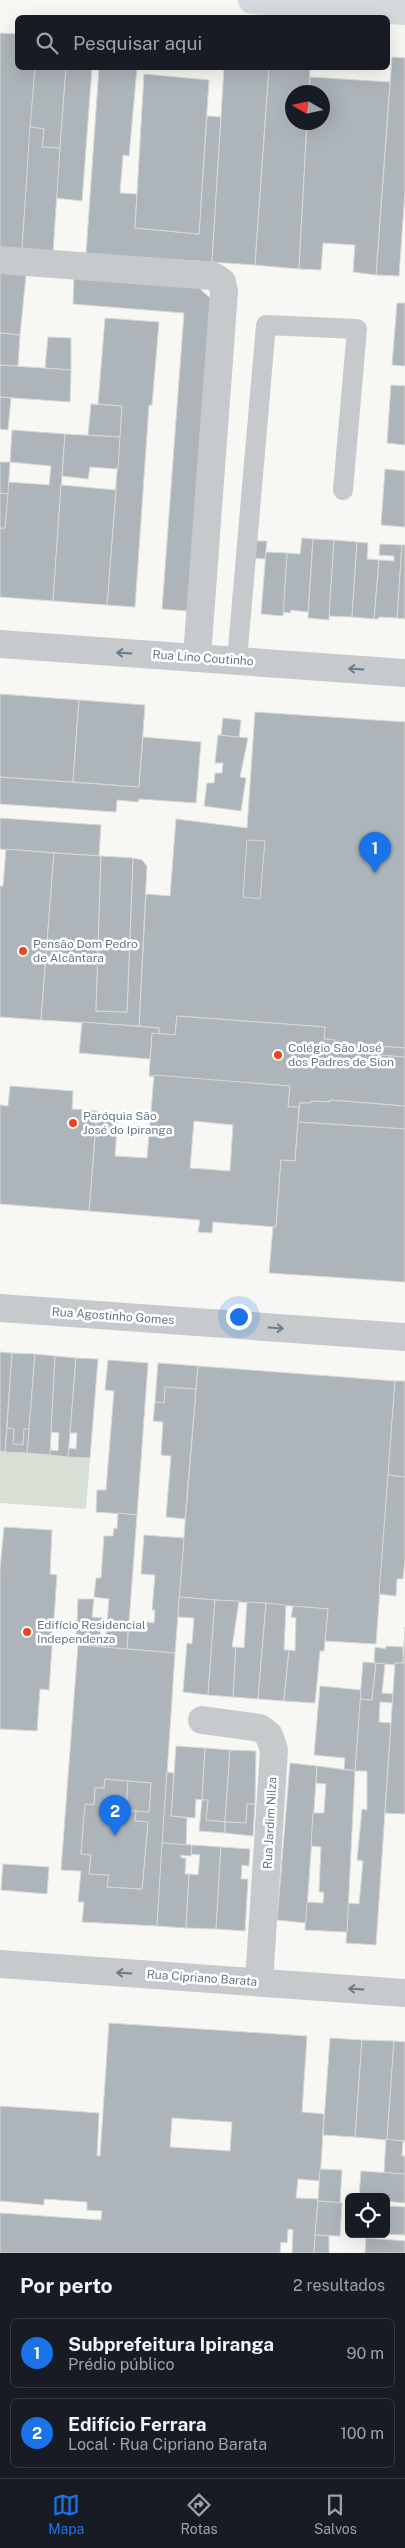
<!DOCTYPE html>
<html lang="pt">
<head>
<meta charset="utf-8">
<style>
	:root { --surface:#171b24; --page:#242831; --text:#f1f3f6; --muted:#9ea1a6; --line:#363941; --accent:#1a73e8 }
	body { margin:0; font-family:"Public Sans",sans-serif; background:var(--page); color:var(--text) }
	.controls { position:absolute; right:15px; bottom:15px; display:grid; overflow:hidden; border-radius:8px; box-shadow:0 5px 20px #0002 }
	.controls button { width:45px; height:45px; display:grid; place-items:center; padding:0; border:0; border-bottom:1px solid var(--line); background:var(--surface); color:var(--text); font:25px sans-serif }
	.compass { position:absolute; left:285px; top:85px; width:45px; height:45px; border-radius:50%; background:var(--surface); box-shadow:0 5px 20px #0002; rotate:279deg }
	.you { position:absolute; left:238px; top:1316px; width:18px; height:18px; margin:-12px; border:4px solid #fff; border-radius:50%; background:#1a73e8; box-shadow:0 0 0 8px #1a73e833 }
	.badge { display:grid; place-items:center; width:32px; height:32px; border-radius:50%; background:var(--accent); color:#fff; font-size:16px; font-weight:700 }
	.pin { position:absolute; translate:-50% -41px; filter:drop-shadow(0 1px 2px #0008) }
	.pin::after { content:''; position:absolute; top:26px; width:18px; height:15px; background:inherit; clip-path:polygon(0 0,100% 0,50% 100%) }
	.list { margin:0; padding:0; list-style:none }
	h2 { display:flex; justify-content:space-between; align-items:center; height:65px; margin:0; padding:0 20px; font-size:21px }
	h2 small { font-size:16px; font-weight:400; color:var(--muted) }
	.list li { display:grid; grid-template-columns:32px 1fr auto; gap:15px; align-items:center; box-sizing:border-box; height:70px; margin:0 10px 10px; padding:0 10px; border:1px solid var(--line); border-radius:8px }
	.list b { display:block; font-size:19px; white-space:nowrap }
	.list p { margin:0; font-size:16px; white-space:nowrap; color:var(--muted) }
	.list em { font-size:16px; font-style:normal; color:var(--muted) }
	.icon { flex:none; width:28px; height:28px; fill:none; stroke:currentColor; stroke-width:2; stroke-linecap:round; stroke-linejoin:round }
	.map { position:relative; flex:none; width:405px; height:2253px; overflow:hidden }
	.search { position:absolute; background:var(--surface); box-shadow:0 5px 20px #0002; left:15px; right:15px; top:15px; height:55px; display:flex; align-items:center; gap:12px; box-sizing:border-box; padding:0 18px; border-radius:8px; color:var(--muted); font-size:19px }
	.sheet { height:225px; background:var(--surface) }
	nav { display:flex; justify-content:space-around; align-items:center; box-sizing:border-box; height:70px; border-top:1px solid var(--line); background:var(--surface); font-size:14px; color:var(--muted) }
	nav a { display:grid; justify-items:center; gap:2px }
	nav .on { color:var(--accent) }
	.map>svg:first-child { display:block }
	.green { fill:#d8dfd4 }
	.building { fill:#adb5ba; stroke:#d8d8d5; fill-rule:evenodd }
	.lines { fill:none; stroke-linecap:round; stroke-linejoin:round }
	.service { stroke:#c6cacd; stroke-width:20 }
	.minor { stroke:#c6cacd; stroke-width:28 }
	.tertiary { stroke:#c6cacd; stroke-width:28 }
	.secondary { stroke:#d4d9dd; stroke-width:28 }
	.oneway { stroke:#697c8a }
	.poi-dot { fill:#ee441c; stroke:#fff; stroke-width:2 }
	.labels { text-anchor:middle; stroke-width:5; stroke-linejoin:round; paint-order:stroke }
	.street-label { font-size:12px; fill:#647886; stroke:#fff }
	.poi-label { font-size:12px; fill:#647886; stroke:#fff; text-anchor:start }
</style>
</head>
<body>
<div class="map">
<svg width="405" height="2253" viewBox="0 0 405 2253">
	<rect width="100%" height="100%" fill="#f7f7f3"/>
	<polygon class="green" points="0,1451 90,1458 86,1509 0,1503"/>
	<g class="building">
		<polygon points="0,33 18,34 18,68 35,68 22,249 0,248"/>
		<polygon points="392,57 405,58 405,192 399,276 376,275"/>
		<polygon points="35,68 66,68 60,148 42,147 44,129 30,127"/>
		<polygon points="66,68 92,68 82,201 56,198"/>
		<polygon points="99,68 137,68 129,156 123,155 120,193 137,194 135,228 199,234 207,116 221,117 212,262 86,254"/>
		<polygon points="224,68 269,68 255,265 212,262"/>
		<polygon points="269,68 310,68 309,92 292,92 292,122 307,122 299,269 255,265"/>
		<polygon points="144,74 209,80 199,234 135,228"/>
		<polygon points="310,77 390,82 376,275 353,272 355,245 323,243 321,270 299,269 307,122 322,122 322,92 309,92"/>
		<polygon points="30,127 44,129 42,147 60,148 53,252 22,249"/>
		<polygon points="0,273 26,275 20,335 0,333"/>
		<polygon points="74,278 198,287 211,299 188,611 162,609 184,313 73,304"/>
		<polygon points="397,303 405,303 405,366 392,365"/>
		<polygon points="105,318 159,322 152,405 149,405 135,607 107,605 122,406 98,404"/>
		<polygon points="0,333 20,335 18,366 0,365"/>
		<polygon points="48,337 71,338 71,370 45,368"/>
		<polygon points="0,365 71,370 70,402 0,397"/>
		<polygon points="391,385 405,386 405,445 387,443"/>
		<polygon points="0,397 11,398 8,430 0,429"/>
		<polygon points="91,404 122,406 120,437 88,435"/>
		<polygon points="12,430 65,434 53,601 0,597 0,528 5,528 8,482 49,485 51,466 10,462"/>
		<polygon points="65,434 120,437 118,469 90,467 88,479 62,476"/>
		<polygon points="0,462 10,462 8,494 0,493"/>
		<polygon points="385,469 405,471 405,527 381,525"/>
		<polygon points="61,485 116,490 107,605 53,601"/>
		<polygon points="0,493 8,494 5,528 0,528"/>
		<polygon points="302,538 313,539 308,612 291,610 290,613 283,612 287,553 300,554"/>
		<polygon points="313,539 334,540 329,620 308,618"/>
		<polygon points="334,540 357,542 352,617 329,616"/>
		<polygon points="256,541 267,541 265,559 254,558"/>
		<polygon points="357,542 368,543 367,559 379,560 374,619 352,617"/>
		<polygon points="380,544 402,545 397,618 379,617 378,619 374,619 379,560 394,561 394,556 379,555"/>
		<polygon points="402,545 405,545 405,619 397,618"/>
		<polygon points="266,552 287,553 283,616 261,614"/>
		<polygon points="0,694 79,700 73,782 0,777"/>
		<polygon points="79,700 145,705 139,787 73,782"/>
		<polygon points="255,712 405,722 405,1048 335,1043 335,1040 324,1039 325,1027 177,1016 175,1035 159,1034 159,1028 139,1026 146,894 170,896 176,819 247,828"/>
		<polygon points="223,718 241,720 239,738 221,735"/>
		<polygon points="218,735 248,738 240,777 246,778 241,811 204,806 207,783 214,783 215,773 222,773 223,763 215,763"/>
		<polygon points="143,737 201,742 196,803 139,799 138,802 117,800 116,812 0,804 0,777 139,787"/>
		<polygon points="0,818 101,825 99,856 0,849"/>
		<polygon points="247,840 265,841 260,899 243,897"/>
		<polygon points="6,849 54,853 41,1020 0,1017 0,886 3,886"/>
		<polygon points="54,853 101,856 96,1011 127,1012 133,858 142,860 147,866 139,1026 41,1020"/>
		<polygon points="101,856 133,858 127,1012 96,1011"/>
		<polygon points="177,1016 325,1027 324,1039 335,1040 334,1051 405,1057 405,1106 330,1100 330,1102 311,1101 311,1103 300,1103 299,1107 288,1107 290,1086 149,1076 152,1033 175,1035"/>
		<polygon points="82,1022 159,1028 159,1034 152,1033 150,1059 79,1053"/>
		<polygon points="335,1043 405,1048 405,1057 334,1051"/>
		<path d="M 154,1075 L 290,1086 L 288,1107 L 299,1107 L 295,1161 L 281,1160 L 276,1227 L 213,1222 L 212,1233 L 198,1232 L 200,1220 L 89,1211 L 97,1112 L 118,1114 L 115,1156 L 147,1158 ZM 194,1121 L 233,1125 L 230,1171 L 190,1168 Z"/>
		<polygon points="10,1086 73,1091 72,1109 97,1111 89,1211 0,1204 0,1105 8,1106"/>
		<polygon points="330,1100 405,1106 405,1129 298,1122 300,1103 311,1103 311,1101 330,1102"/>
		<polygon points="298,1122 405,1129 405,1282 269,1273 273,1227 276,1227 281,1160 295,1161"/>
		<polygon points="0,1352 12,1353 5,1452 0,1451"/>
		<polygon points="12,1353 35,1354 29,1429 24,1429 23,1445 13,1444 14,1429 7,1428"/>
		<polygon points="35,1354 55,1356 50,1455 27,1453"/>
		<polygon points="55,1356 76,1358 68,1457 50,1455 50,1450 58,1451 59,1433 51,1432"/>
		<polygon points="76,1358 98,1359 90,1458 68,1457 69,1448 76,1449 77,1433 70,1433"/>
		<polygon points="108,1360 148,1363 137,1515 96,1512 97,1490 106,1490 114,1391 105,1390"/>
		<polygon points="158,1363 198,1366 196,1389 165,1387 164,1403 155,1402"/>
		<polygon points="198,1366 395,1381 376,1644 325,1641 328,1609 179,1597"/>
		<polygon points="395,1381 405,1381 405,1477 388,1475"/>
		<polygon points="165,1387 196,1389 185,1519 166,1517 171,1456 161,1455 163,1422 153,1421 155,1402 164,1403"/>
		<polygon points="7,1428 14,1429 13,1444 23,1445 24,1429 29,1429 27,1453 5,1452"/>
		<polygon points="388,1475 405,1477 405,1559 403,1579 397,1579 396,1596 379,1594"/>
		<polygon points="118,1513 137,1515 127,1649 76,1645 78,1599 94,1599 92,1617 102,1618 100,1637 106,1637 109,1599 94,1597 96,1578 101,1578 104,1536 113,1536 114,1528 117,1529"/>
		<polygon points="4,1527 52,1530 50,1574 57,1575 49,1690 40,1689 37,1731 0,1729 0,1570"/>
		<polygon points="144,1535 184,1538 175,1653 127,1649 129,1621 136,1622 135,1630 146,1632 147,1622 154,1623 155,1610 152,1610 155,1575 141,1574"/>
		<polygon points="179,1597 215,1600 208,1695 183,1692 187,1643 192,1644 194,1618 178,1617"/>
		<polygon points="215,1600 239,1601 232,1647 236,1647 233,1697 208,1695"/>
		<polygon points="247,1602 266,1603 258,1699 233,1697 236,1647 244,1648"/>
		<polygon points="266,1603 286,1605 284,1650 289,1650 284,1701 258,1699"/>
		<polygon points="293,1606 328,1609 324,1651 320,1651 315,1703 284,1701 289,1650 295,1651 296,1618 291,1617"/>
		<polygon points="405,1627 405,1663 403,1663"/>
		<path d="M 78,1645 L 175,1653 L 157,1926 L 82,1922 L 84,1902 L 78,1902 L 81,1871 L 61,1870 ZM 105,1779 L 151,1783 L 149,1812 L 136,1811 L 135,1821 L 148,1822 L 142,1889 L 107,1887 L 109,1875 L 89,1874 L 91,1855 L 81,1854 L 85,1804 L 94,1805 L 95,1788 L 104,1788 Z"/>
		<polygon points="386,1646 403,1647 403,1663 395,1663 395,1665 374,1663 375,1647 386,1649"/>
		<polygon points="363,1662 376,1663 372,1700 360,1699"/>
		<polygon points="376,1663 385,1664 382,1693 393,1694 393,1703 380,1702 379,1722 391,1723 376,1945 346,1943 348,1903 359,1904 363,1861 357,1860 362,1809 367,1810 367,1771 355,1771 360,1699 372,1700"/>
		<polygon points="395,1663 405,1663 405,1814 385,1813"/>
		<polygon points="320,1686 361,1690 355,1771 344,1769 345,1758 314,1755"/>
		<polygon points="176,1746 205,1748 202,1800 196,1799 195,1818 171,1816"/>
		<polygon points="205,1748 230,1750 225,1822 206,1820 208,1800 202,1800"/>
		<polygon points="230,1750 256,1751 255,1804 247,1804 246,1823 225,1822"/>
		<polygon points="290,1763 317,1766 306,1923 277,1920"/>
		<polygon points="317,1766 355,1771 347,1932 305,1930 307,1902 323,1903 324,1892 319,1892 321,1847 311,1846 313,1813 324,1813 326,1784 316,1783"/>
		<polygon points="167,1772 174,1773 171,1816 187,1818 186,1845 162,1843"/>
		<polygon points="105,1779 128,1781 126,1810 136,1811 135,1821 148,1822 142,1889 107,1887 109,1875 89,1874 91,1855 81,1854 85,1804 94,1805 95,1788 104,1788"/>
		<polygon points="128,1781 151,1783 149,1812 126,1810"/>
		<polygon points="202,1800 208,1800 206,1820 225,1822 225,1833 199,1831"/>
		<polygon points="247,1804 255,1804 253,1836 225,1833 225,1822 246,1823"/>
		<polygon points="162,1843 192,1845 191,1856 181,1855 181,1858 186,1858 185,1874 189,1874 186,1928 157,1926"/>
		<polygon points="192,1845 221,1847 216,1929 186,1928 189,1874 198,1875 200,1855 191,1854"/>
		<polygon points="221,1847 250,1849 249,1866 242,1865 241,1879 248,1879 245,1931 216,1929"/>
		<polygon points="3,1864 49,1867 47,1894 1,1890"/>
		<path d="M 109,2023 L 307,2036 L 302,2112 L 324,2114 L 320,2181 L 298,2179 L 296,2198 L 318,2199 L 314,2253 L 292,2253 L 293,2230 L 288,2229 L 287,2243 L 281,2242 L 280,2253 L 0,2253 L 0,2213 L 101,2220 L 102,2211 L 87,2210 L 87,2202 L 44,2199 L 44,2205 L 0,2201 L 0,2106 L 99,2113 L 97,2156 L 100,2156 ZM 172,2118 L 232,2122 L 230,2151 L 170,2147 Z"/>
		<polygon points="330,2038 362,2040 355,2137 323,2135"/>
		<polygon points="362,2040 394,2041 387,2140 355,2137"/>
		<polygon points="394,2041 405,2042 405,2141 387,2140"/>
		<polygon points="386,2139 403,2141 402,2156 405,2156 405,2174 384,2173"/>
		<polygon points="320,2169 342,2170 340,2203 318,2201"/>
		<polygon points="361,2171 405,2174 405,2203 386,2201 386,2197 359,2197"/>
		<polygon points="318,2201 342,2203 340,2236 315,2235"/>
		<polygon points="386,2206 405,2207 405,2235 386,2234"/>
		<polygon points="315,2235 329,2236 329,2253 314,2253"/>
		<polygon points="366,2238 405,2241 405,2253 365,2253"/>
	</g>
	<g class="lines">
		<polyline class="service" points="237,660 266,325 357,329 343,490"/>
		<g class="minor">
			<polyline points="0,260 213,276 222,282 224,292 197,657"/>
			<polyline points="202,1720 260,1728 269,1735 274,1750 259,1982"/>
			<polyline points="0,1964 405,1993"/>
		</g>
		<g class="tertiary">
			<polyline points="0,644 405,673"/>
			<polyline points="0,1308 405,1337"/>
		</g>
		<polyline class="secondary" points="252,0 405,11"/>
	</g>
	<defs><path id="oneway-shaft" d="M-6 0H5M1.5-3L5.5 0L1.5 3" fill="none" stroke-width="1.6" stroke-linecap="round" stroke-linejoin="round" transform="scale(1.25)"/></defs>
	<g class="oneway">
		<use href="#oneway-shaft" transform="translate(124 653) rotate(-176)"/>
		<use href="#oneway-shaft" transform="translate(356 669) rotate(-176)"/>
		<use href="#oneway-shaft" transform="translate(276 1328) rotate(4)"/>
		<use href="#oneway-shaft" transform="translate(124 1973) rotate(-176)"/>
		<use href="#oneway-shaft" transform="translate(356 1989) rotate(-176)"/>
	</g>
	<g class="poi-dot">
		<circle cx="23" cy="951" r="5"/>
		<circle cx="278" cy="1055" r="5"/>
		<circle cx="73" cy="1123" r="5"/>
		<circle cx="27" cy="1632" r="5"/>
	</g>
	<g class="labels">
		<g class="street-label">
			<text transform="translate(203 658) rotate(4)" y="4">Rua Lino Coutinho</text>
			<text transform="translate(113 1316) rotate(4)" y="4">Rua Agostinho Gomes</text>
			<text transform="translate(270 1823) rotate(-87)" y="4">Rua Jardim Nilza</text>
			<text transform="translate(202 1978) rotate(4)" y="4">Rua Cipriano Barata</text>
		</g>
		<g class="poi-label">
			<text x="33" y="948">Pensão Dom Pedro<tspan x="33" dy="14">de Alcântara</tspan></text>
			<text x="288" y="1052">Colégio São José<tspan x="288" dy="14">dos Padres de Sion</tspan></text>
			<text x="83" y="1120">Paróquia São<tspan x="83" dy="14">José do Ipiranga</tspan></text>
			<text x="37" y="1629">Edifício Residencial<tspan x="37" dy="14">Independenza</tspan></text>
		</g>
	</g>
</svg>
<div class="controls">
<button><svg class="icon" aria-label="locate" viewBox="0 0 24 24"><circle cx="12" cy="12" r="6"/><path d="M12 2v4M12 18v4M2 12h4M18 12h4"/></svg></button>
</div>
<svg class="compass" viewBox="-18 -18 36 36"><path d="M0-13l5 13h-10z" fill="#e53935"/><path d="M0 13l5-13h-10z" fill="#9ea1a6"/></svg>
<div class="you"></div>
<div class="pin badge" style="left:375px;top:873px">1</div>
<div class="pin badge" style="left:115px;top:1836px">2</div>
<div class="search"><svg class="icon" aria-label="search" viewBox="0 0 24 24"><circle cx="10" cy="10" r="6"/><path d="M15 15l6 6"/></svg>Pesquisar aqui</div>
</div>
<section class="sheet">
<h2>Por perto<small>2 resultados</small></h2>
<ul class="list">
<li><span class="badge">1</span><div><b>Subprefeitura Ipiranga</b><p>Prédio público</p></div><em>90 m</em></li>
<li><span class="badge">2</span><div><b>Edifício Ferrara</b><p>Local · Rua Cipriano Barata</p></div><em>100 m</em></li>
</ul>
</section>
<nav>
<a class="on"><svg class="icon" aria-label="map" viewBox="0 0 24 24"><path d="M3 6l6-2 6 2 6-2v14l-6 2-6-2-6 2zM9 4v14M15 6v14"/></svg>Mapa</a>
<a><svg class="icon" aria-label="directions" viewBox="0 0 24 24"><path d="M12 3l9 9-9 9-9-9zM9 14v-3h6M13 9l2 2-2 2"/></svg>Rotas</a>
<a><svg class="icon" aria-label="saved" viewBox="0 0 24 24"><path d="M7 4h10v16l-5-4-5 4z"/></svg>Salvos</a>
</nav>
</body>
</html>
